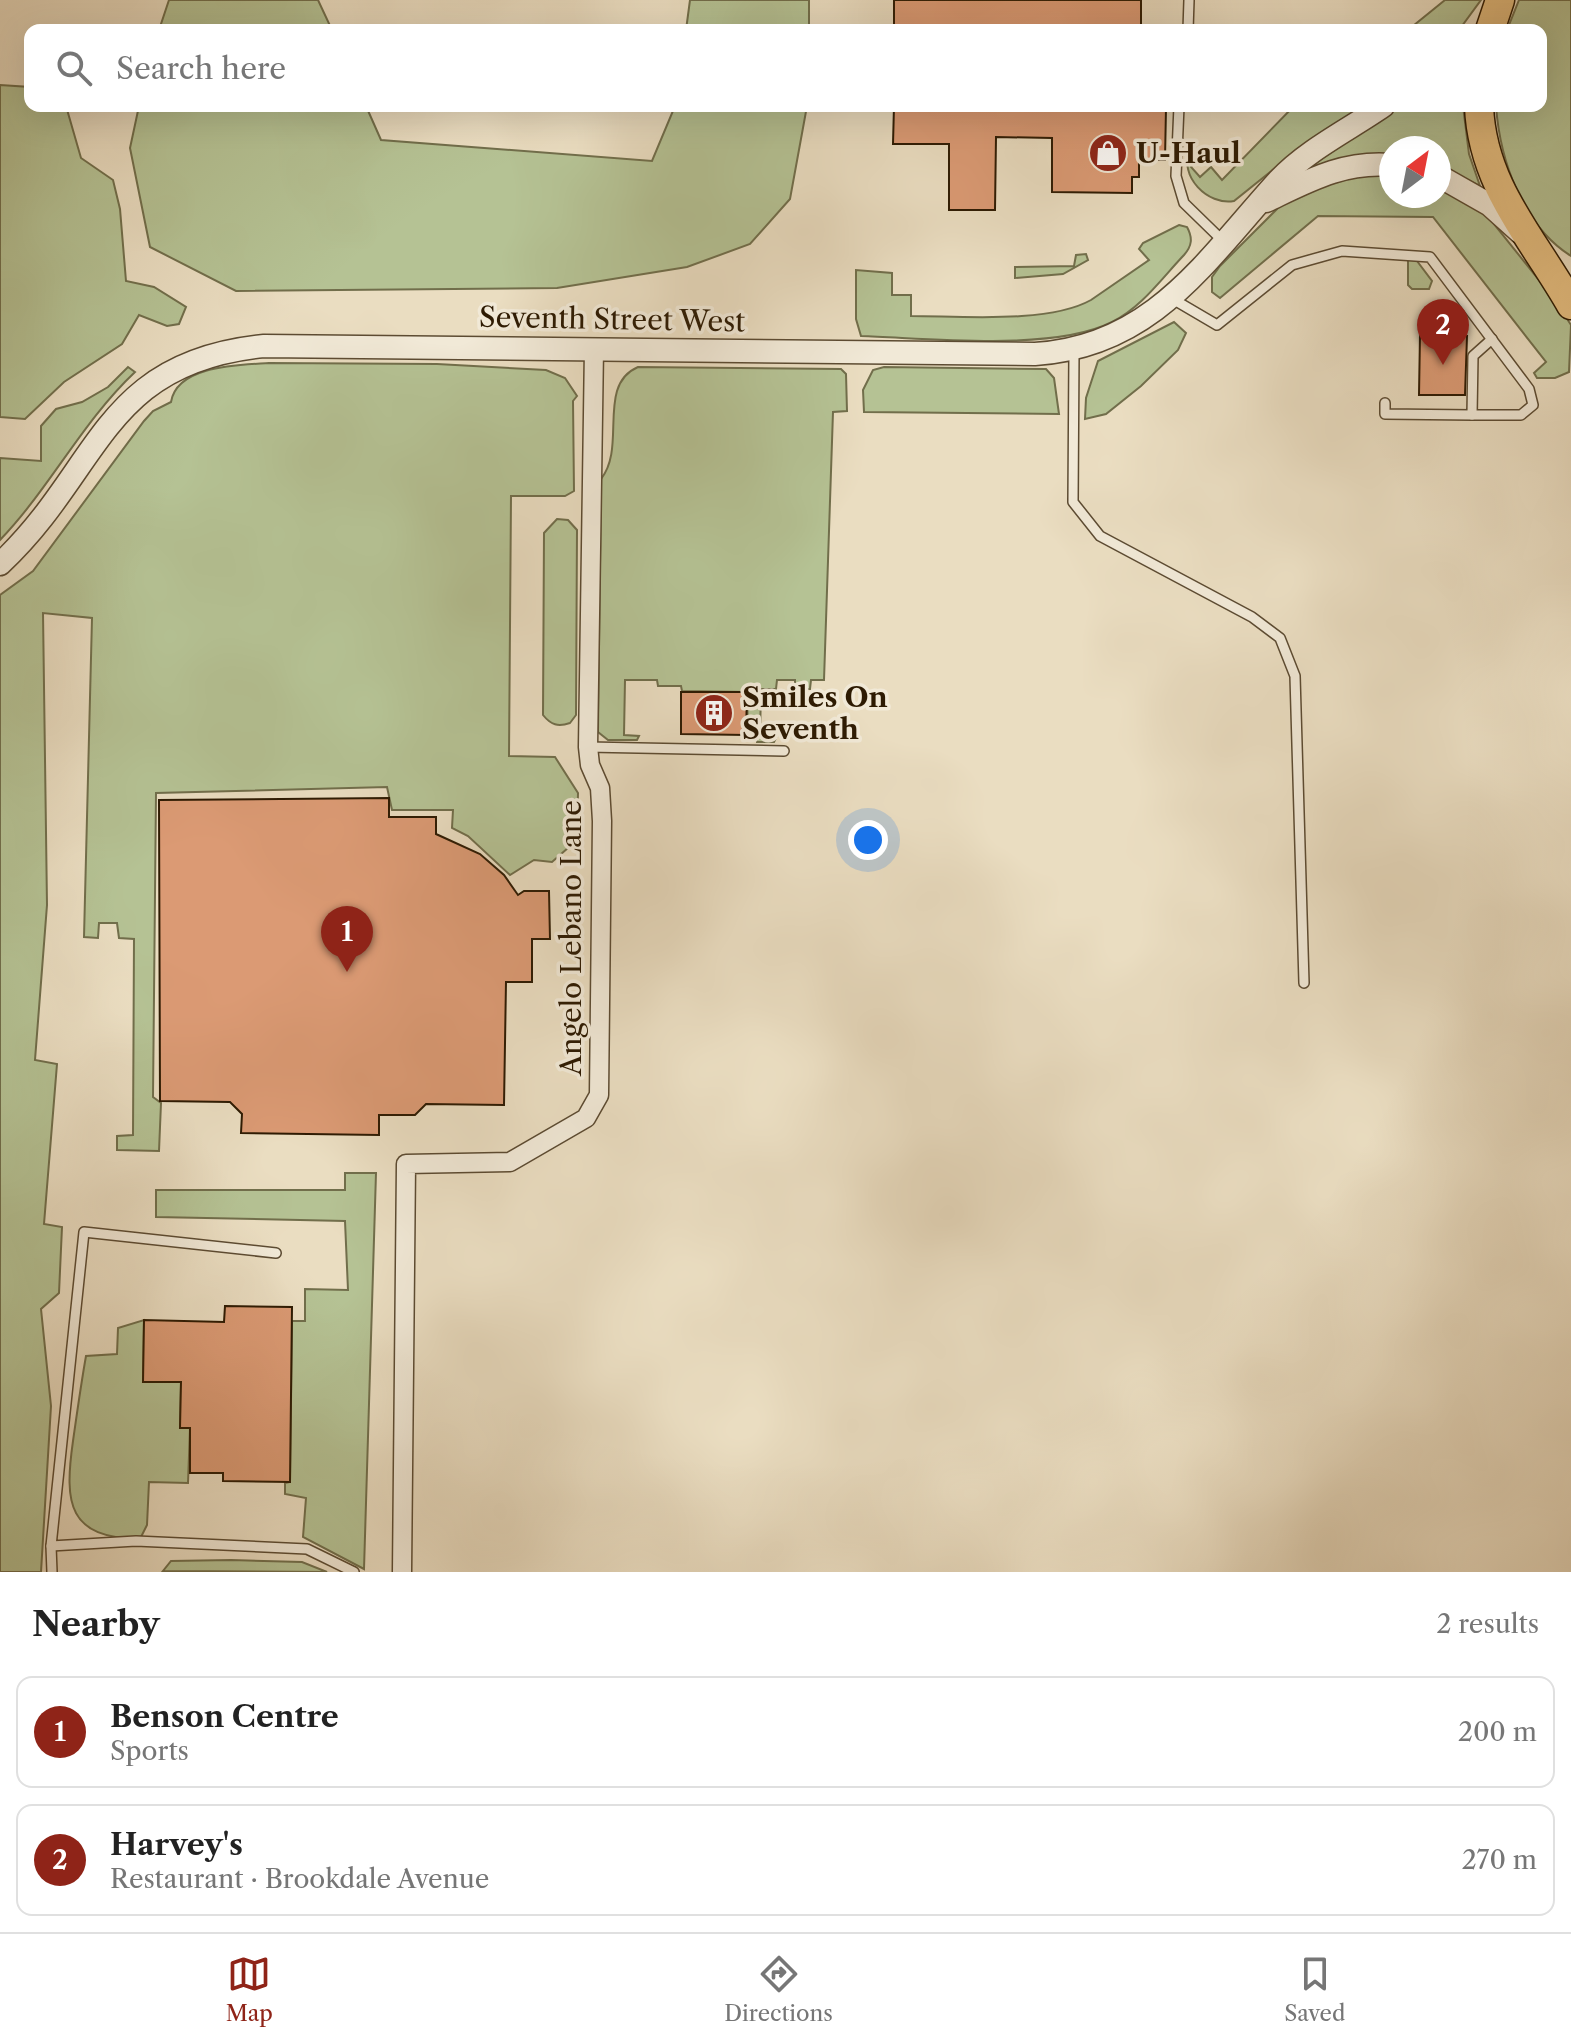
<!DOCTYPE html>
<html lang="en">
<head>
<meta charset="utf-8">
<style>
	:root { --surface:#fff; --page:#f6f6f6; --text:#222; --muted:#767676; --line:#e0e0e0; --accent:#8f2418 }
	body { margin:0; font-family:"Libre Caslon Text",serif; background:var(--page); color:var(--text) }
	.compass { position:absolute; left:1379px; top:136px; width:72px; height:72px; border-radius:50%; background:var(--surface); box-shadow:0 8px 32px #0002; rotate:32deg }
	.you { position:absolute; left:868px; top:840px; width:28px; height:28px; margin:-20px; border:6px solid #fff; border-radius:50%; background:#1a73e8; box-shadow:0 0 0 12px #1a73e833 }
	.badge { display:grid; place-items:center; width:52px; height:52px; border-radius:50%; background:var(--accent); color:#fff; font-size:26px; font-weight:700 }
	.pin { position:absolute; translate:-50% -66px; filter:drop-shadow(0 2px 4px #0008) }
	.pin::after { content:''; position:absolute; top:42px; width:28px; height:24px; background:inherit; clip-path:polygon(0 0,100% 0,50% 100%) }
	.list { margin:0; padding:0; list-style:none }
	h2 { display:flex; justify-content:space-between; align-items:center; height:104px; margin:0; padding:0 32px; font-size:34px }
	h2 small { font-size:26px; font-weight:400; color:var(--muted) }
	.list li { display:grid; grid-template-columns:52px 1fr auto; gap:24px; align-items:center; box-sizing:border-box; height:112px; margin:0 16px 16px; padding:0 16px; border:2px solid var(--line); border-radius:16px }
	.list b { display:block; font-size:30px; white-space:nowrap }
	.list p { margin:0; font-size:26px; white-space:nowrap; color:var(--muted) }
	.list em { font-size:26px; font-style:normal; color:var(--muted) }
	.icon { flex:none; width:44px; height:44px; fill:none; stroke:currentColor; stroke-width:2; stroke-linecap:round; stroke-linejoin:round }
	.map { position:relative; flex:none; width:1571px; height:1572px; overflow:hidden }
	.search { position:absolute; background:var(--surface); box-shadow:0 8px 32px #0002; left:24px; right:24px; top:24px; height:88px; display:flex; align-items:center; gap:20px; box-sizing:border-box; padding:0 28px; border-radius:16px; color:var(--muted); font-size:30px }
	.sheet { height:360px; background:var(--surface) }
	nav { display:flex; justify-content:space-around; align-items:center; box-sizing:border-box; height:112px; border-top:2px solid var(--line); background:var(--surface); font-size:22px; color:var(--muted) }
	nav a { display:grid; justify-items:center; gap:4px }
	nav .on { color:var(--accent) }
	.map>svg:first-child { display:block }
	.green { fill:#b5c294; stroke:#716e4b; stroke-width:2 }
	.building { fill:#db9a74; stroke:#2d1a02; stroke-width:2 }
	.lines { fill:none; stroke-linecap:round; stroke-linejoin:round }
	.service-casing { stroke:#5c4b32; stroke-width:12 }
	.minor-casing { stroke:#5c4b32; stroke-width:21 }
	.tertiary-casing { stroke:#5c4b32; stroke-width:25 }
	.primary-casing { stroke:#2d1a02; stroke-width:31 }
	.service { stroke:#f1e9d7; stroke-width:9 }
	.minor { stroke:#f1e9d7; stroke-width:18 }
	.tertiary { stroke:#f1e9d7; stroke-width:22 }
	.primary { stroke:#e5be80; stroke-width:28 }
	.labels { text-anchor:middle; stroke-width:7; stroke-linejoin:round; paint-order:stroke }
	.poi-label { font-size:28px; font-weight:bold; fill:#2d1a02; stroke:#f1e9d7; text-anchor:start }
	.street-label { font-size:28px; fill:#2d1a02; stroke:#f1e9d7 }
</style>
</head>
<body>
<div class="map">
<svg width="1571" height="1572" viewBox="0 0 1571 1572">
	<rect width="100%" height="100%" fill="#eaddc1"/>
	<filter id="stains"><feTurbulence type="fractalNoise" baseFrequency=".0025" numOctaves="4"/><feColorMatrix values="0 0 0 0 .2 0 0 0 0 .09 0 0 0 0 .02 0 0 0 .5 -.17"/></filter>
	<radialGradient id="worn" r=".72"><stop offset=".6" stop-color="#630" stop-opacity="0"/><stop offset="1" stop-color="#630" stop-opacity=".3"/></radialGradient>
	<g class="green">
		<polygon points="169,0 318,0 332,30 159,30"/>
		<polygon points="690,0 809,0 809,30 686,30"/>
		<polygon points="1445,0 1481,0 1459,30 1408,30"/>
		<path d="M 1519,0 L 1571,0 L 1571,256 C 1522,225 1500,160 1496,106 L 1541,106 L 1541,30 L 1507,30 Z"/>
		<polygon points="0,85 30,87 30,106 66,106 81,158 113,180 120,209 126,281 154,287 186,307 179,324 167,326 139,315 122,344 64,382 25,419 0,417"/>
		<polygon points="139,106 366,106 381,140 652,161 675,106 807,106 790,199 750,244 687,267 557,288 236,291 150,247 130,148"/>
		<path d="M 1294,106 L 1369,106 L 1290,156 L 1234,201 C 1208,206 1178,176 1190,150 L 1198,156 L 1191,167 L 1200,177 L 1211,167 L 1222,180 Z"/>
		<polygon points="1400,106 1463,106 1469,154 1480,186 1439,166 1439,148 1391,148 1391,156 1339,159 1308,168"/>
		<polygon points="1391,173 1391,196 1439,196 1439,185 1486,214 1555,300 1571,325 1569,372 1555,378 1537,378 1534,373 1546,362 1433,217 1318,216 1220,298 1212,292 1212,277 1220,266 1280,206 1331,180"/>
		<path d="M 1179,225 L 1187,227 C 1193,238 1192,246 1184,255 C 1162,278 1141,308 1112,322 C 1053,352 928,338 861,336 L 856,319 L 856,270 L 892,273 L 892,295 L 911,295 L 911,316 C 960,316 1048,324 1091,300 L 1149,260 L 1139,249 L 1143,243 Z"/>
		<polygon points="1086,254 1088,260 1063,274 1015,278 1015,267 1074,266 1076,255"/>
		<polygon points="1414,257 1432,281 1429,289 1412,289 1408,285 1408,259"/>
		<polygon points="1174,322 1186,333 1178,350 1141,386 1106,414 1085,419 1086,398 1098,361"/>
		<path d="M 269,363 L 437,364 L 546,370 L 565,378 L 577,396 L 573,401 L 574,491 L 565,496 L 511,496 L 509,756 L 555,757 L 578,793 L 577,840 L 552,862 L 534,860 L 510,875 L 468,836 L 452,828 L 453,810 L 392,810 L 387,787 L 156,793 L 153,1097 L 161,1103 L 159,1151 L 117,1150 L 117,1136 L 133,1135 L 134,939 L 119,938 L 117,923 L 99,923 L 98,938 L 84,937 L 92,618 L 43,613 L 47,905 L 35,1060 L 57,1064 L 44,1224 L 62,1227 L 59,1293 L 41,1309 L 51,1406 L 41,1572 L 0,1572 L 0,595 L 33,571 L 144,421 L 153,411 L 171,402 C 177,365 240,365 269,363 Z"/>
		<path d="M 128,367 L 135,372 C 82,422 50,488 0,540 L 0,458 L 41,461 L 41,426 L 56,409 L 82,402 L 108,387 Z"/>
		<path d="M 638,367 L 841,369 L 846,374 L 847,411 L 833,412 L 824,680 L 811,680 L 810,689 L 795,689 L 795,680 L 777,680 L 776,689 L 761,689 L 760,737 L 776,738 L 774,742 L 757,742 L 757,732 L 748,732 L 747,692 L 682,691 L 681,686 L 658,686 L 657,680 L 625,680 L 624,735 L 639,736 L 637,740 L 608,740 L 598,732 L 601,479 C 627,447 596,385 638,367 Z"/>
		<polygon points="884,367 1046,369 1054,378 1059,414 864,412 863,390 873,370"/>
		<path d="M 557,519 L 568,520 L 577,530 L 576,715 L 570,723 C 558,727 551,725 543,715 L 544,533 Z"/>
		<polygon points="345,1173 376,1173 364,1569 303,1537 306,1498 285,1494 285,1483 290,1482 292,1321 305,1321 305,1289 348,1290 345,1221 156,1217 156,1190 345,1190"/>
		<path d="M 144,1320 L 143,1382 L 181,1382 L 180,1427 L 190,1428 L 188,1483 L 149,1482 L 147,1525 L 140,1539 C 68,1538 64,1504 73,1441 C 77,1413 81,1384 86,1356 L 117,1354 L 118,1328 Z"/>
		<polygon points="231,1560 302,1562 327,1572 163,1571 171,1561"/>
	</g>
	<g class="building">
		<rect x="894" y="0" width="247" height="30"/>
		<polygon points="894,106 1166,108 1165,160 1139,159 1139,177 1132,177 1132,193 1052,192 1052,138 996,137 995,210 949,210 949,144 893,144"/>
		<polygon points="1420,335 1467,336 1465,395 1419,395"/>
		<polygon points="681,692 747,692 746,735 681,734"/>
		<polygon points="389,798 389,817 436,817 436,834 480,854 504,875 518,895 524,891 549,891 550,939 532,939 532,982 506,982 504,1105 426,1104 415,1115 379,1115 379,1135 241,1133 242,1114 230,1102 160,1101 159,800"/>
		<polygon points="225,1306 292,1307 290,1482 223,1481 223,1473 190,1473 190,1428 180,1428 181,1382 143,1382 144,1320 224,1322"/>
	</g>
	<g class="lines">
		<g class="service-casing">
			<g id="service">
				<polyline points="1188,30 1189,0"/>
				<polyline points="1179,106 1176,176 1184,203 1223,241"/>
				<polyline points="1171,298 1217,325 1292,265 1342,251 1430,257 1529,389 1533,405 1521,415 1472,415"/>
				<polyline points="1074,351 1073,502 1100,536 1252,617 1280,638 1295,676 1304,983"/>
				<polyline points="1385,403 1385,414 1472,415 1473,356 1492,339"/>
				<polyline points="588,747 784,751"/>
				<polyline points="276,1253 84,1232 51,1546 136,1541 307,1549 354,1572"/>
				<polyline points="51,1546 52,1572"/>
			</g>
		</g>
		<g class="minor-casing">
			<polyline id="minor" points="402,1572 406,1164 510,1162 586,1118 599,1095 602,821 600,788 590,765 588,747 594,348"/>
		</g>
		<g class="tertiary-casing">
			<g id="tertiary">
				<polyline points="1439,176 1490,205 1520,232"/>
				<path d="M 1266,201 C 1308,181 1343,161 1391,165"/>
				<path d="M 0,564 C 101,470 101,362 264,346 L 1035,354 C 1153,347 1206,260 1279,180 C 1307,150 1350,129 1383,106"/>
			</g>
		</g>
		<g class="primary-casing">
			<g id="primary">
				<polyline points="1490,30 1500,0"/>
				<path d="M 1479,106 C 1482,186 1533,238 1571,305"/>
			</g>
		</g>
		<use href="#service" class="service"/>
		<use href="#minor" class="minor"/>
		<use href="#tertiary" class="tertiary"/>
		<use href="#primary" class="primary"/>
	</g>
	<defs>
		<g id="shop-disc" transform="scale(2)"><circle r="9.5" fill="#8f2418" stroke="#f1e9d7"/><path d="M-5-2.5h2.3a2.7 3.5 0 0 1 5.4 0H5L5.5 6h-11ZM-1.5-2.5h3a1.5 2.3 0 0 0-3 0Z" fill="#fff"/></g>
		<g id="building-disc" transform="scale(2)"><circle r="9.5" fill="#8f2418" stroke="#f1e9d7"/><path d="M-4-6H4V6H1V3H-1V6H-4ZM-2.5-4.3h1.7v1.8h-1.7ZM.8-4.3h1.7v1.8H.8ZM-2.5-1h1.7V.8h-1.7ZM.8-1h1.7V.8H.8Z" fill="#fff"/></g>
	</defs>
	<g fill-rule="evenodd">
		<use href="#shop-disc" x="1108" y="153"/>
		<use href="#building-disc" x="714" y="713"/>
	</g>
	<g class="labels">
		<g class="poi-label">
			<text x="1136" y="163">U-Haul</text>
			<text x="742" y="707">Smiles On<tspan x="742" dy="32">Seventh</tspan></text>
		</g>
		<g class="street-label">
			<text transform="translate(612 319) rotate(1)" y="10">Seventh Street West</text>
			<text transform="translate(571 938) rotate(-90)" y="10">Angelo Lebano Lane</text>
		</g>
	</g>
	<rect width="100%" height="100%" filter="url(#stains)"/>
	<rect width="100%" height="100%" fill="url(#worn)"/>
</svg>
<svg class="compass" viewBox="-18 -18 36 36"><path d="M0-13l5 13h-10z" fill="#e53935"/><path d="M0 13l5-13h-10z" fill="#767676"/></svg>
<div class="you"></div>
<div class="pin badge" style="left:347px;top:972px">1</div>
<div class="pin badge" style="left:1443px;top:365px">2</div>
<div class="search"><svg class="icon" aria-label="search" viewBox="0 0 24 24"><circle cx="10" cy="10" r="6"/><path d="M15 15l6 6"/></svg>Search here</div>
</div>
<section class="sheet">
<h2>Nearby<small>2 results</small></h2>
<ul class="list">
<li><span class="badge">1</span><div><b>Benson Centre</b><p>Sports</p></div><em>200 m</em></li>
<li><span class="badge">2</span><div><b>Harvey's</b><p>Restaurant · Brookdale Avenue</p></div><em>270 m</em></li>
</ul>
</section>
<nav>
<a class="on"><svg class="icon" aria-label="map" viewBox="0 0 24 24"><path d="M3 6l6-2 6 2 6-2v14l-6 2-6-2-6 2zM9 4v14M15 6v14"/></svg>Map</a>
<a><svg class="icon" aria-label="directions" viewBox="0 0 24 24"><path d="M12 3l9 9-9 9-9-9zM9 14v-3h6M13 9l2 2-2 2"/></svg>Directions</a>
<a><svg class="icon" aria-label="saved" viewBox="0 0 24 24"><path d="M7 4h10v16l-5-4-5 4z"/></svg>Saved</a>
</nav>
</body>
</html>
